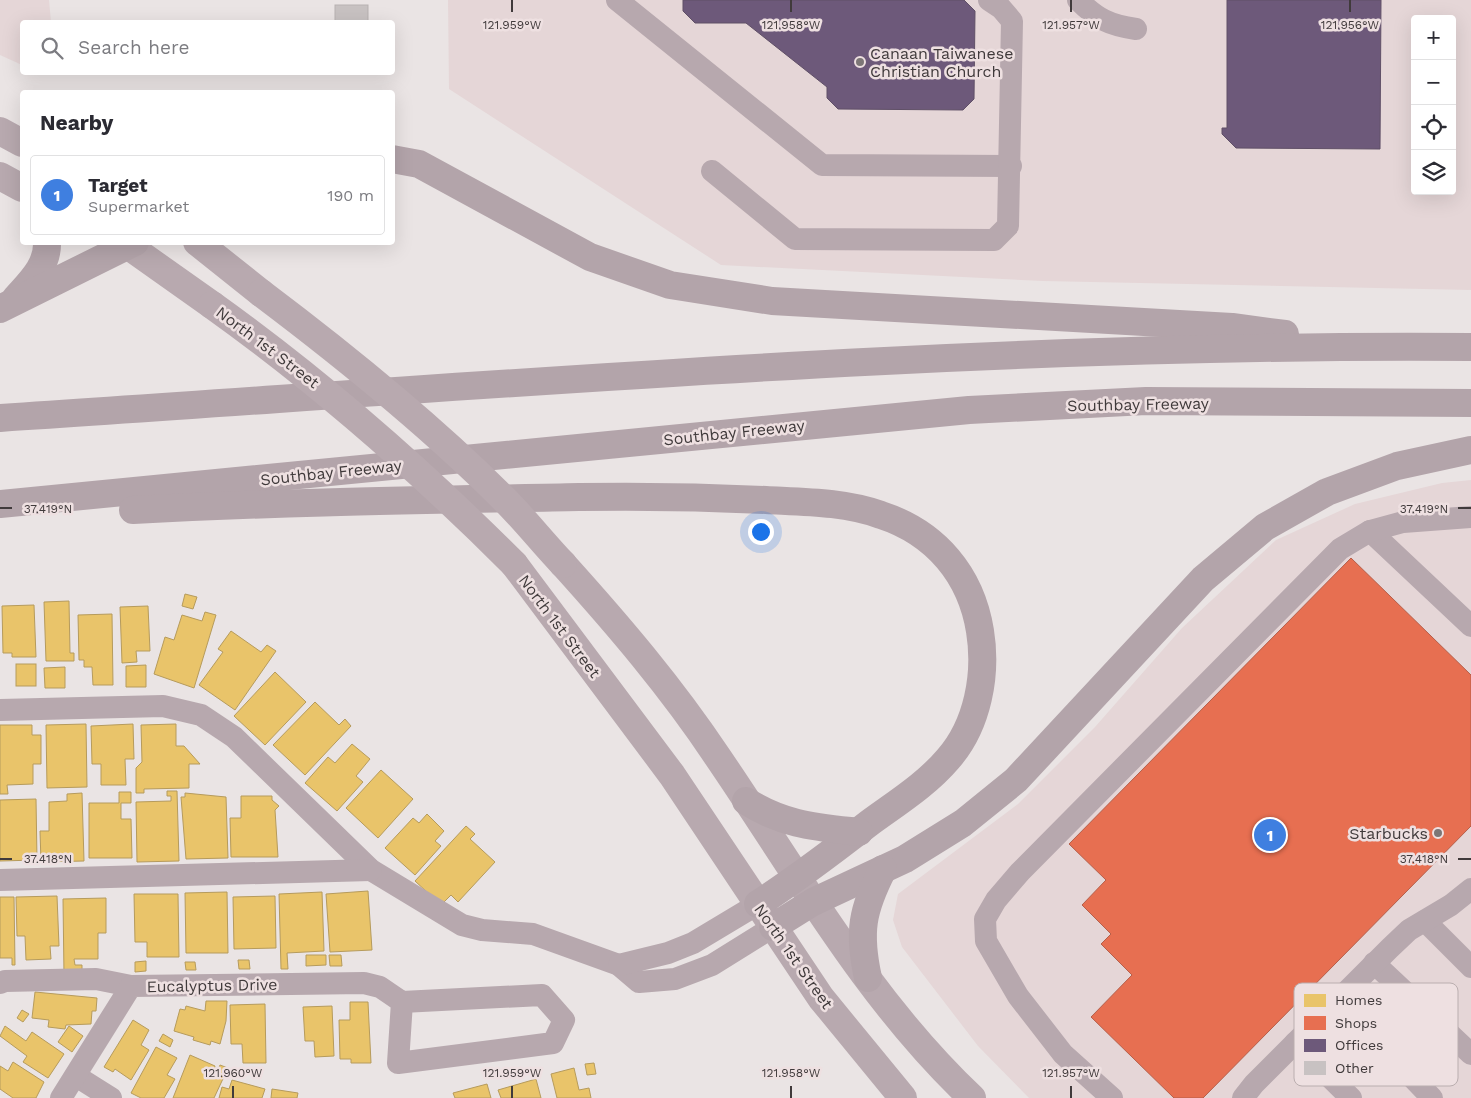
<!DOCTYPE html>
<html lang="en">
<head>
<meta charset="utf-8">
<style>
	:root { --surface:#fff; --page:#f2f2f3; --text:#2b2b33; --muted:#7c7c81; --line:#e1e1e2; --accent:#7c7676 }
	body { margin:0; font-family:"Work Sans",sans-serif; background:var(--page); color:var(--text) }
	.controls { position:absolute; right:15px; top:15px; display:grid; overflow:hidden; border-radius:5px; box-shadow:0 5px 20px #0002 }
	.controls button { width:45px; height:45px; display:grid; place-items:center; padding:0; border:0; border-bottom:1px solid var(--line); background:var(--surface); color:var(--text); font:25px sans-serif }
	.you { position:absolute; left:760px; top:531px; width:18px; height:18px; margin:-12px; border:4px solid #fff; border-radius:50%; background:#1a73e8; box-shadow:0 0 0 8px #1a73e833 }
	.badge { display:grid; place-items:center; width:32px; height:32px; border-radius:50%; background:var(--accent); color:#fff; font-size:16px; font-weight:700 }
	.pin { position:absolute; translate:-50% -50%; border:2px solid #fff; box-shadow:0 1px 5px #0006 }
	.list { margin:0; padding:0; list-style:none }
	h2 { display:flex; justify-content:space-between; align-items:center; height:65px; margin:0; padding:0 20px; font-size:21px }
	h2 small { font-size:16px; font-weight:400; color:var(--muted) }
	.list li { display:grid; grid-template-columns:32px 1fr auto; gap:15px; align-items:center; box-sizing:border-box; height:80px; margin:0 10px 10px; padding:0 10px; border:1px solid var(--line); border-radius:5px }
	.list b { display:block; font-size:19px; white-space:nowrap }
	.list p { margin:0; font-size:16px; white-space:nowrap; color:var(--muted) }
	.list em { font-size:16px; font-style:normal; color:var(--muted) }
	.icon { flex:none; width:28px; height:28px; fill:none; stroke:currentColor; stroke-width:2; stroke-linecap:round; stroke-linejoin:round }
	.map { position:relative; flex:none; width:1471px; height:1098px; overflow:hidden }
	.search { position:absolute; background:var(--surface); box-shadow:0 5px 20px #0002; left:20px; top:20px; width:375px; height:55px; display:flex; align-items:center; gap:12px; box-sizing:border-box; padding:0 18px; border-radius:5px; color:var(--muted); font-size:19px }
	.panel { position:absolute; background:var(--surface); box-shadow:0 5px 20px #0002; left:20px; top:90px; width:375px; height:155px; border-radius:5px }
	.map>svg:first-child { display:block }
	.built { fill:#e5d6d7; fill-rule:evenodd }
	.homes { fill:#e9c46a; stroke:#b69b5c }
	.shops { fill:#e76f51; stroke:#b55f4a }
	.offices { fill:#6d597a; stroke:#605067 }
	.building { fill:#c8c2c2; stroke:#b7b1b1 }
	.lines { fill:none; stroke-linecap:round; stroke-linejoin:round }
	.minor { stroke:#b7a8ae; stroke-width:22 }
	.major { stroke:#b8a9af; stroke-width:28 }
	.highway { stroke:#b3a4aa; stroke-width:28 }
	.major-bridge { stroke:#b8a9af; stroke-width:28 }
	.ticks { fill:none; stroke:#403a3b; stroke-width:2 }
	.poi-dot { fill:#7c7676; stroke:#eee0e1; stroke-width:2 }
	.labels { text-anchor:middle; stroke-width:5; stroke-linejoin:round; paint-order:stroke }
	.poi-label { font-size:16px; fill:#403a3b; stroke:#eee0e1; text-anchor:start }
	.street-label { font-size:16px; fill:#403a3b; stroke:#eee0e1 }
	.key { fill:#eee0e1; stroke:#baaeaf; stroke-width:1 }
	.key-label { font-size:14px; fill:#403a3b }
	.ticks-label { font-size:12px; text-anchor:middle; fill:#403a3b; stroke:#eee0e1; stroke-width:5; stroke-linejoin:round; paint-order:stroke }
</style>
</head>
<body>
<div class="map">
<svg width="1471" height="1098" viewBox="0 0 1471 1098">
	<rect width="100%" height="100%" fill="#eae4e4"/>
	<g class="built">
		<polygon points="0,0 49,0 51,22 22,22 22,65 0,55"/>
		<path d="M 448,0 L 1471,0 L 1471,290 L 1043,281 L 721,265 L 449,89 ZM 1415,19 L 1452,19 L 1452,191 L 1415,191 Z"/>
		<polygon points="1471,480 1471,1098 1029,1098 978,1046 902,947 893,920 898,894 1018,804 1095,727 1182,628 1276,540 1355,504 1442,483"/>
	</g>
	<g class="homes">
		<polygon points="185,594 197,597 193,609 182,606"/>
		<polygon points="69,601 70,653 74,653 74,661 46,661 44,602"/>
		<polygon points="34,605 36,657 12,657 12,653 3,653 2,606"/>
		<polygon points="148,606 150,651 136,651 137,662 122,663 120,607"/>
		<polygon points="205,612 216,615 194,688 154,674 165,637 174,640 182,615 202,621"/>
		<polygon points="112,614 113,685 93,685 92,667 84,667 84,660 79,660 78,615"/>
		<polygon points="231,631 261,652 267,645 276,651 235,710 199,685 223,652 218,649"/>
		<rect x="16" y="664" width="20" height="22"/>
		<polygon points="146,665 146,687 126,687 126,666"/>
		<polygon points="65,667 65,688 45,688 44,668"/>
		<polygon points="275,672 306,702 265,745 234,716"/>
		<polygon points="315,702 339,725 345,719 351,726 305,775 273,745"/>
		<polygon points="86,724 87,787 47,788 46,725"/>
		<polygon points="133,724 134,759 125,759 126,785 101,785 101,764 92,764 91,726"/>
		<polygon points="176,724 176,746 184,746 200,764 189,764 189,788 144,789 144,793 136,793 136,768 142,762 141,725"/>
		<polygon points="0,725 32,725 32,735 41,735 41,764 33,764 33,784 7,785 8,794 0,794"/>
		<polygon points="352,744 370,759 356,776 363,782 337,811 305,783 328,757 335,763"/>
		<polygon points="381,770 413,799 378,838 346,808"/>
		<polygon points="167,791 177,791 179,861 137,862 136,802 171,801 171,796 167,796"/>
		<polygon points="119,792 131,792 131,803 121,803 121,819 131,819 132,858 89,858 89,803 119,803"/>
		<polygon points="82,793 84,861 41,862 40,831 49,831 49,802 67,801 67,794"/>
		<polygon points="185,793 226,797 228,858 186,859 181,797 185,797"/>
		<polygon points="241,796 272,796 272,800 279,806 275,810 278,857 231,857 230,818 241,818"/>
		<polygon points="36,799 37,860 0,861 0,800"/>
		<polygon points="427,814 444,831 435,841 441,846 415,875 385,848 413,818 419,823"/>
		<polygon points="466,826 475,834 470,839 495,862 458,902 451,895 441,905 415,881"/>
		<polygon points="368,891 372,950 330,952 326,894"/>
		<polygon points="227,892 228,953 186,953 185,893"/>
		<polygon points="322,892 324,951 287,953 288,969 281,969 279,894"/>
		<polygon points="134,894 178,894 179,957 147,957 147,942 135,942"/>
		<polygon points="57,896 59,946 50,946 51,959 26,960 25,936 17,936 16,897"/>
		<polygon points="275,896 276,948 234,949 233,897"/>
		<polygon points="0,897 14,897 15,965 12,965 12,958 0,958"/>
		<polygon points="106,898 106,933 98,933 98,959 74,959 75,965 82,965 82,972 64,975 63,899"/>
		<polygon points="306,955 326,955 326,965 306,966"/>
		<polygon points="329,955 341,955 342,966 330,966"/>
		<polygon points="238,960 249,960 250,969 239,969"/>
		<polygon points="146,961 146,971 135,972 135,962"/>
		<polygon points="185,962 195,962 196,970 186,970"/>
		<polygon points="35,992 97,998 96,1011 92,1011 91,1024 66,1025 65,1029 48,1027 49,1020 32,1018"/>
		<polygon points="206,1001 227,1001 226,1021 220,1044 211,1041 210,1045 193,1040 194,1037 174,1031 180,1009 185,1010 186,1006 205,1011"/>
		<polygon points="350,1002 368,1002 371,1063 351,1063 351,1059 340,1059 339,1020 350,1020"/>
		<polygon points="265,1004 266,1063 243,1063 242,1044 231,1044 230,1005"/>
		<polygon points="332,1006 334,1056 315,1057 314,1041 305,1041 303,1007"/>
		<polygon points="22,1010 29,1014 23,1022 17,1018"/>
		<polygon points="133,1020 149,1030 141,1045 149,1050 131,1080 115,1069 113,1072 104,1067"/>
		<polygon points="5,1026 26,1041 32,1032 64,1054 48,1078 23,1062 27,1056 0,1036"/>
		<polygon points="69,1026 83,1036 72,1052 58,1042"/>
		<polygon points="163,1034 173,1040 170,1047 159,1041"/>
		<polygon points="156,1047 177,1058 167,1075 175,1079 164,1098 141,1098 131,1093"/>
		<polygon points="190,1055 215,1066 214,1070 217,1072 220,1065 228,1068 214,1098 173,1098"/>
		<polygon points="13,1062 44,1082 36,1098 13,1098 0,1089 0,1066 8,1071"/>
		<polygon points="594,1063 596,1074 587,1075 585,1064"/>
		<polygon points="574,1068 579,1090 589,1088 591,1098 557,1098 551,1074"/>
		<polygon points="536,1079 541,1098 501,1098 498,1090"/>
		<polygon points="232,1080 265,1089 262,1098 219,1098 222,1087 229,1089"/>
		<polygon points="487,1084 491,1098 455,1098 453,1093"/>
		<polygon points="272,1089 298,1093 297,1098 271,1098"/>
	</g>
	<polygon class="shops" points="1351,558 1471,675 1471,826 1203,1098 1174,1098 1091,1017 1132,975 1101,944 1111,934 1082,905 1106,880 1069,844"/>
	<g class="offices">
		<polygon points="683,0 964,0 975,11 974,99 963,110 838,109 827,98 827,87 746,23 695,23 683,11"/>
		<polygon points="1227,0 1381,0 1380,149 1236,148 1222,134 1222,128 1227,128"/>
	</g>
	<rect class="building" x="335" y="5" width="33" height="17"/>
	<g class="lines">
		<g class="minor">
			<polyline points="617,0 822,165 1011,166"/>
			<path d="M 1078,0 C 1097,19 1109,25 1136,29"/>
			<polyline points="712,171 795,239 994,240 1008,226 1012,21 1001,8 989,0"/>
			<polyline points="1370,531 1471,626"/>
			<polyline points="0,710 163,706 201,715 234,737 371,870 462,925 482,930 533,934 619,965 639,982 675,979 712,965 773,927"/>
			<polyline points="0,880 371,870"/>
			<polyline points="1425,921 1471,967"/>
			<polyline points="1374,963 1471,1054"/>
			<polyline points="619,965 668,953 693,943 758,904"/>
			<polyline points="0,983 5,981 96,979 131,986"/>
			<polyline points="1338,1000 1432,1098"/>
			<polyline points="1295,1043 1351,1098"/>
			<polyline points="76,1076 111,1098"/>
			<polyline points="61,1098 131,986 364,983 380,987 402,1002 542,995 564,1020 553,1043 398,1063 402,1002"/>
			<polyline points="1112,1098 1063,1054 1018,996 986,941 985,919 996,900 1020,872 1340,549 1370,531 1403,522 1471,517"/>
			<polyline points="1243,1098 1254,1084 1390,948 1409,930 1451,905 1471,889"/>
		</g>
		<g class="major">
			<polyline points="0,131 22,143"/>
			<polyline points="0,176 22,188"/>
			<polyline points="123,242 212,305"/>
			<polyline points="197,242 261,293"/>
			<polyline points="514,564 672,775 821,998 903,1098"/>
			<path d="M 563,564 C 618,625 671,687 717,756 C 797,873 868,1000 972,1098"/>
		</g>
		<g class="highway">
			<polyline points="392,159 419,164 590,257 670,285 772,301 1232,327 1285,334"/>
			<path d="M 16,298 C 30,282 48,266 47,242"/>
			<polyline points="0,309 135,242"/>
			<path d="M 0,418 C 490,386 980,343 1471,347"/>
			<polyline points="0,504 969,410 1146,401 1471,403"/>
			<path d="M 133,510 C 281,502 430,500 579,497 C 642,496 704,497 766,500 C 805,502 845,502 881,515 C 936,533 971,575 980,631 C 987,674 978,725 948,759 C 926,785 895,804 868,824 C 832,852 796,879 758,904"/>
			<path d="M 746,801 C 784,825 815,827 859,832"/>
			<polyline points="773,927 813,902 905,859 963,823 1016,780 1203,579 1265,527 1327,492 1397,466 1471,450"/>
			<path d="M 868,978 C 858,932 862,910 883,869"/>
		</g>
		<g class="major-bridge">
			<path d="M 261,293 C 346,357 429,424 504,499 C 525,520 543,543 563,564"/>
			<path d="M 212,305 C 321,383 420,470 514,564"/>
		</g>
	</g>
	<path class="ticks" d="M 512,0 L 512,12M 791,0 L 791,12M 1071,0 L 1071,12M 1350,0 L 1350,12M 0,508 L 12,508M 1458,508 L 1471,508M 0,859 L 12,859M 1458,859 L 1471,859M 233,1086 L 233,1098M 512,1086 L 512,1098M 791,1086 L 791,1098M 1071,1086 L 1071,1098"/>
	<g class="poi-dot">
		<circle cx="860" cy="62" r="5"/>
		<circle cx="1438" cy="833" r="5"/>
	</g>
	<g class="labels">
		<g class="poi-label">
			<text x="870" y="59">Canaan Taiwanese<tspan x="870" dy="18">Christian Church</tspan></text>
			<text x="1428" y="839" text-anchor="end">Starbucks</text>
		</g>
		<g class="street-label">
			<text transform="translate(268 347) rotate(37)" y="6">North 1st Street</text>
			<text transform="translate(1138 404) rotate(-1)" y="6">Southbay Freeway</text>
			<text transform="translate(734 432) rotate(-6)" y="6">Southbay Freeway</text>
			<text transform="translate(331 472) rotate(-6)" y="6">Southbay Freeway</text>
			<text transform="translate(560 626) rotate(53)" y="6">North 1st Street</text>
			<text transform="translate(794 956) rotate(55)" y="6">North 1st Street</text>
			<text transform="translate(212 985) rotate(-1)" y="6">Eucalyptus Drive</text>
		</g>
	</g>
	<rect x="1294" y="983" width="164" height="103" rx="8" class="key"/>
	<rect x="1304" y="994" width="22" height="13" fill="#e9c46a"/>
	<rect x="1304" y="1016" width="22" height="14" fill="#e76f51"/>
	<rect x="1304" y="1039" width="22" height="13" fill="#6d597a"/>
	<rect x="1304" y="1061" width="22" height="14" fill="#c8c2c2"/>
	<g class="key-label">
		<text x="1335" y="1005">Homes</text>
		<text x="1335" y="1028">Shops</text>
		<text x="1335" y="1050">Offices</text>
		<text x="1335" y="1073">Other</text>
	</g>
	<g class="ticks-label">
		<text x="512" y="29">121.959°W</text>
		<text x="791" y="29">121.958°W</text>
		<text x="1071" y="29">121.957°W</text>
		<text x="1350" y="29">121.956°W</text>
		<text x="48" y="513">37.419°N</text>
		<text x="1424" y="513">37.419°N</text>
		<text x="48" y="863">37.418°N</text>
		<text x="1424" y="863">37.418°N</text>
		<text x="233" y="1077">121.960°W</text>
		<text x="512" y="1077">121.959°W</text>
		<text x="791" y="1077">121.958°W</text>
		<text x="1071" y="1077">121.957°W</text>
	</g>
</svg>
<div class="controls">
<button>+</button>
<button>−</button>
<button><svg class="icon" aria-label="locate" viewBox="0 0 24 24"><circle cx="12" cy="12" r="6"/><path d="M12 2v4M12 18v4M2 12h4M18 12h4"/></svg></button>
<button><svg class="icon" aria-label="layers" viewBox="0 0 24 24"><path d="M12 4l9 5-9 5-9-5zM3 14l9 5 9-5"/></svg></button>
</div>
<div class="you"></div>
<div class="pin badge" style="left:1270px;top:835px;background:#3f7fe0">1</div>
<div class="search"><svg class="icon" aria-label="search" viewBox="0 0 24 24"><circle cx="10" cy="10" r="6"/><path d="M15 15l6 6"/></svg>Search here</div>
<section class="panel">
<h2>Nearby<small></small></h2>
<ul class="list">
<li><span class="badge" style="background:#3f7fe0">1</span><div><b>Target</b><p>Supermarket</p></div><em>190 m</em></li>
</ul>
</section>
</div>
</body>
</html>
